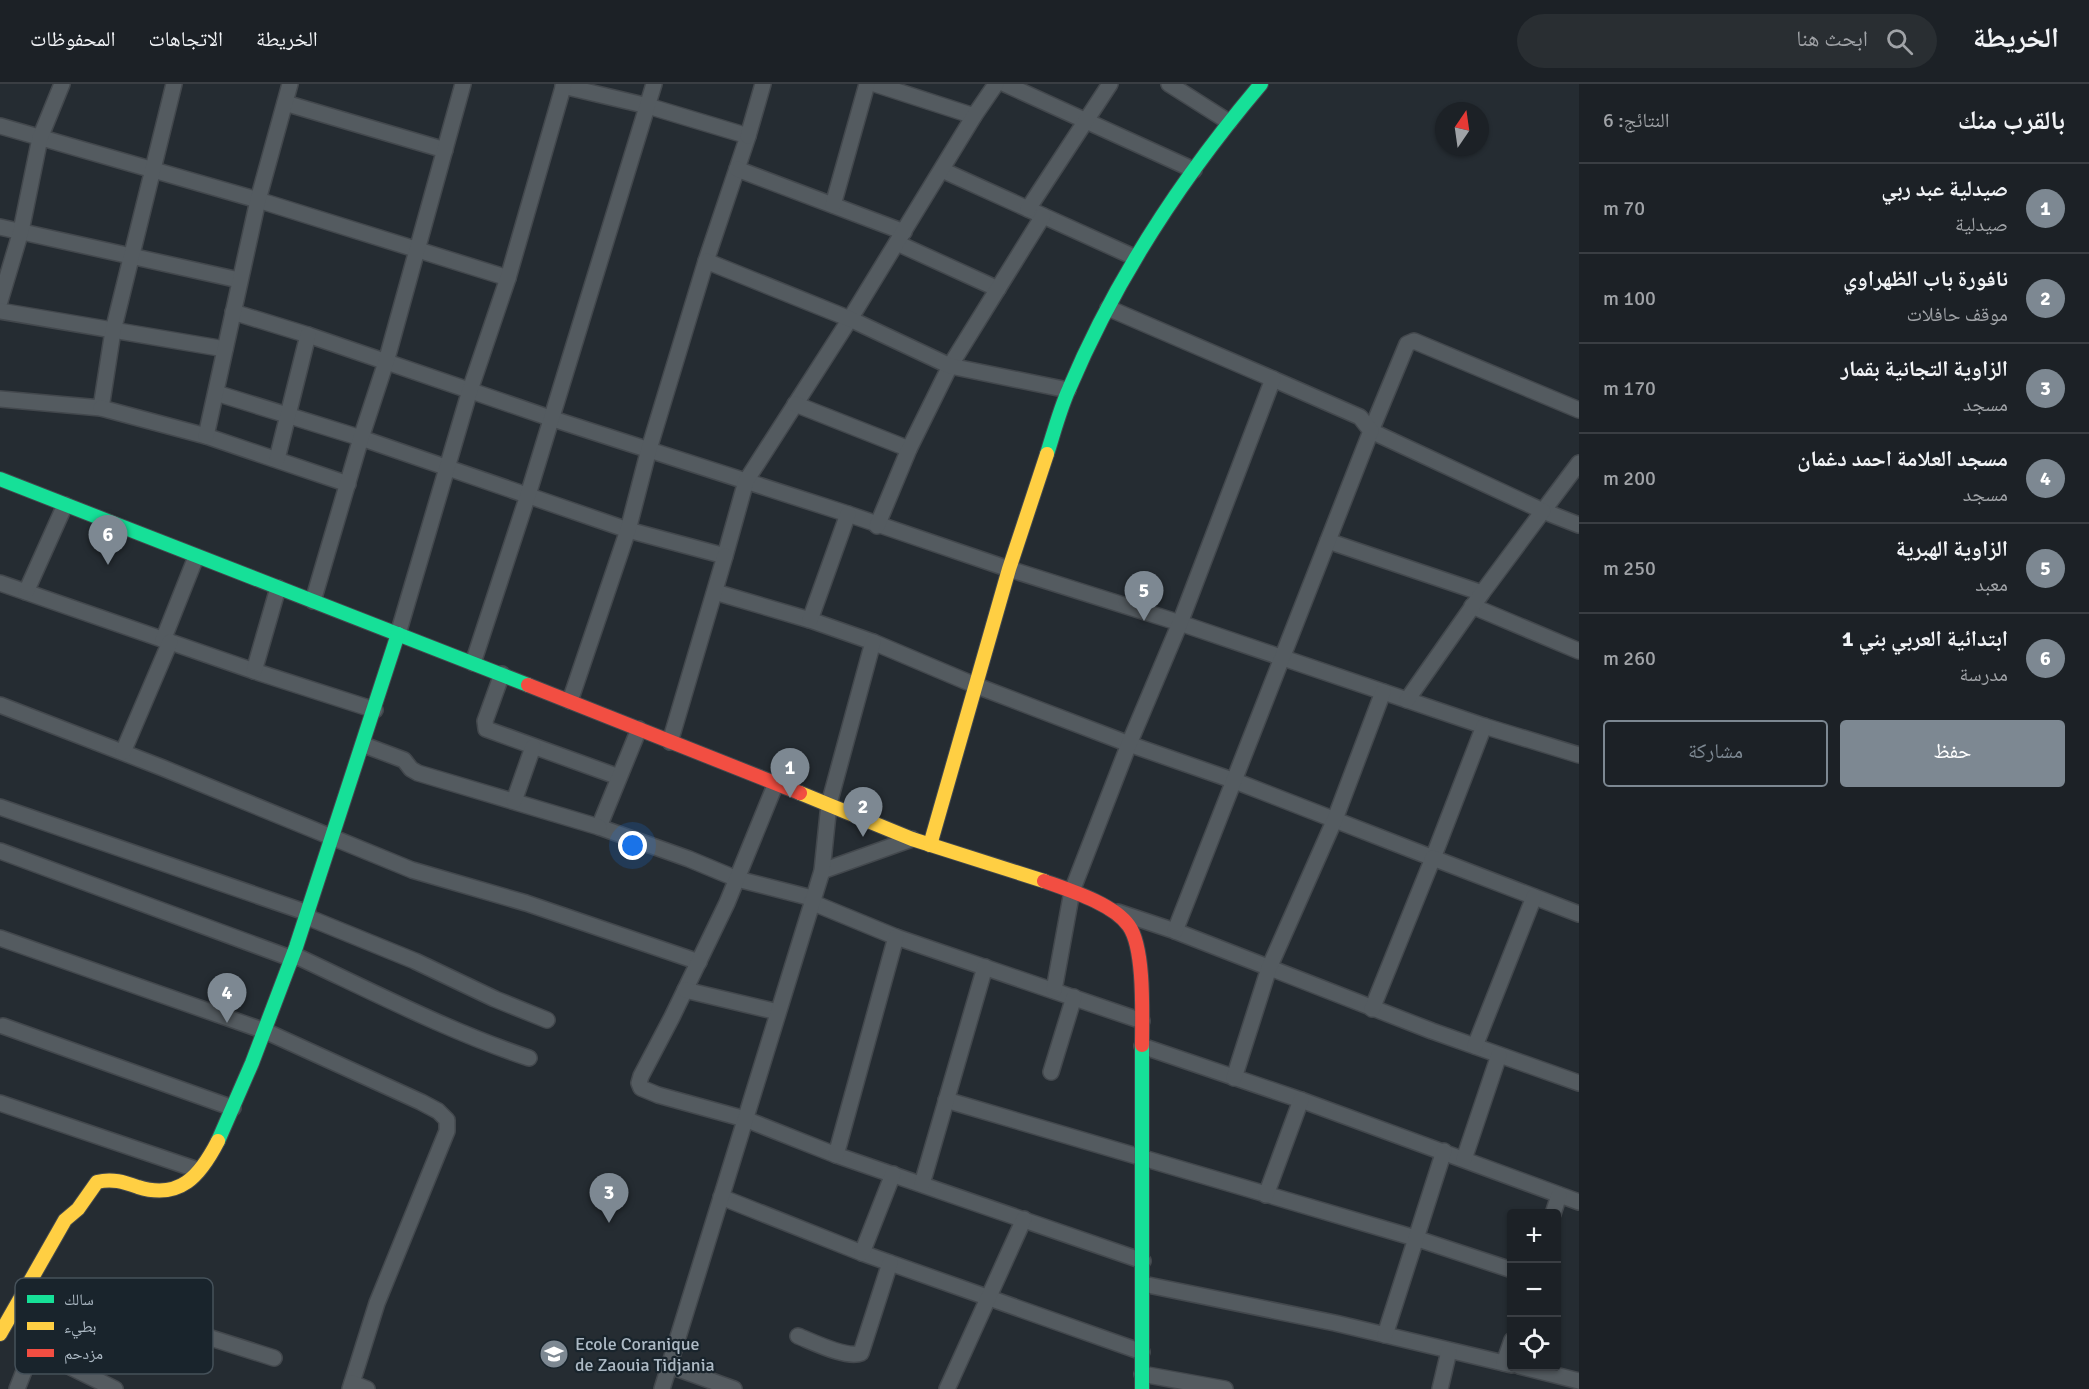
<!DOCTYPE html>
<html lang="ar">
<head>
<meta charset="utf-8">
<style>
	:root { --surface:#1c2126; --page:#292e32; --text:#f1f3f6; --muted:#a0a3a7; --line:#3a3e43; --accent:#7d8892 }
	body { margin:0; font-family:Signika,"Noto Naskh Arabic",sans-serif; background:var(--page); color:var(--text); direction:rtl }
	.controls { position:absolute; right:18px; bottom:18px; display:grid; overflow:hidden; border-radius:6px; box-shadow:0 2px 4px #0004 }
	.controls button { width:54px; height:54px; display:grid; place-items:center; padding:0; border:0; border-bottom:2px solid var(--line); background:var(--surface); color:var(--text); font:30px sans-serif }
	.compass { position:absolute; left:1435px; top:18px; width:54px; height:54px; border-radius:50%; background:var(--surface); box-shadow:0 2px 4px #0004; rotate:13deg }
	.you { position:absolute; left:633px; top:762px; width:21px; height:21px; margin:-15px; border:4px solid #fff; border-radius:50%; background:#1a73e8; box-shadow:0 0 0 9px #1a73e833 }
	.badge { display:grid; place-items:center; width:39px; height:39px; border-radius:50%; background:var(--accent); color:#fff; font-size:20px; font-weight:700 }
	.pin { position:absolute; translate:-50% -50px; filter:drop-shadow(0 2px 3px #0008) }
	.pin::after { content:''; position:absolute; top:32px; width:21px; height:18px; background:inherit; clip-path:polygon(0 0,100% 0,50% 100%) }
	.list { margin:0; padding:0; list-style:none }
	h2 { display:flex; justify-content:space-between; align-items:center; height:78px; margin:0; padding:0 24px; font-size:26px }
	h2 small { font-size:20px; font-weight:400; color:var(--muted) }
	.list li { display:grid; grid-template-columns:39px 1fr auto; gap:18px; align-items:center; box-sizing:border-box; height:90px; padding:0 24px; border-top:2px solid var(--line) }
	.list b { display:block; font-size:22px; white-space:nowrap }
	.list p { margin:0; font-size:20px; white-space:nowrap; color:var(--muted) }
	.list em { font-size:20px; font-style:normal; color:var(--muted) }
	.actions { display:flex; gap:12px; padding:18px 24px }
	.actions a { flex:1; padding:14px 0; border:2px solid var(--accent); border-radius:6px; text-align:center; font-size:21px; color:var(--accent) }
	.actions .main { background:var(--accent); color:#fff }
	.icon { flex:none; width:33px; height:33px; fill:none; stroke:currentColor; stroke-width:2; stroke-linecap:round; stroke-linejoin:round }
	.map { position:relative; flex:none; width:1579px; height:1305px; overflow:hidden; direction:ltr }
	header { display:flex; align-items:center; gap:36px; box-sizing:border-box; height:84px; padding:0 30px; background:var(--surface); border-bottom:2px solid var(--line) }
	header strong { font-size:28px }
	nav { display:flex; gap:33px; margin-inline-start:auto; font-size:21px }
	.search { width:420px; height:54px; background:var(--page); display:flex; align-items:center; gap:15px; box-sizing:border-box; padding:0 21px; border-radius:33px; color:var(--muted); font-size:22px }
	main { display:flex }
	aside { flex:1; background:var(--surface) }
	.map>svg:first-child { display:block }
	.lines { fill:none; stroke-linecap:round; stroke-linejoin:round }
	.street-casing { stroke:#43484d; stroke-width:18 }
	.fast-casing { stroke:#43484d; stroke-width:16 }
	.slow-casing { stroke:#43484d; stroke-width:16 }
	.jam-casing { stroke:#43484d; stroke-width:16 }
	.street { stroke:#545b60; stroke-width:15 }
	.fast { stroke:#16e098; stroke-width:14 }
	.slow { stroke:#ffcf43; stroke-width:14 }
	.jam { stroke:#f24e42; stroke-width:14 }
	.labels { text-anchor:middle; stroke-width:4.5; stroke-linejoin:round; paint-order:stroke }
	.poi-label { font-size:18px; fill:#adbac5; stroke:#19242c; text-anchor:start }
	.key { fill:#19242c; stroke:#45515a; stroke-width:1.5 }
	.key-label { font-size:16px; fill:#adbac5 }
</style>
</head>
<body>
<header>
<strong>الخريطة</strong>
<div class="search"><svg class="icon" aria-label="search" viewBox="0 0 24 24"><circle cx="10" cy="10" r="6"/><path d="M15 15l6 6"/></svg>ابحث هنا</div>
<nav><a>الخريطة</a><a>الاتجاهات</a><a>المحفوظات</a></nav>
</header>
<main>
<aside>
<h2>بالقرب منك<small>النتائج: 6</small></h2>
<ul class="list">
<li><span class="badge">1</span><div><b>صيدلية عبد ربي</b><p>صيدلية</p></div><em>70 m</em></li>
<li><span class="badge">2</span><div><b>نافورة باب الظهراوي</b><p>موقف حافلات</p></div><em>100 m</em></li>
<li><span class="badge">3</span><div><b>الزاوية التجانية بقمار</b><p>مسجد</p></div><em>170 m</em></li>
<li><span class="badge">4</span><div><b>مسجد العلامة احمد دغمان</b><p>مسجد</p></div><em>200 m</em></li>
<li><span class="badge">5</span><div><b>الزاوية الهبرية</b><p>معبد</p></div><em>250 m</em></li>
<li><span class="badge">6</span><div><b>ابتدائية العربي بني 1</b><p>مدرسة</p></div><em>260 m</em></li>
</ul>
<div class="actions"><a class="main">حفظ</a><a>مشاركة</a></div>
</aside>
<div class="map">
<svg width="1579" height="1305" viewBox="0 0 1579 1305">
	<rect width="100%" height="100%" fill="#252c32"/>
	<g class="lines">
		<g class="street-casing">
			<g id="street">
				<polyline points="875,0 974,32"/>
				<polyline points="1005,0 1194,86"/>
				<polyline points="1169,0 1229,38"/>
				<polyline points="563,2 648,22 748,52 706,177"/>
				<polyline points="285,19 445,66"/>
				<polyline points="0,42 258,116 508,194"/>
				<polyline points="748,52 763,0"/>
				<polyline points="737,85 904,148"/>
				<polyline points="942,86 1134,173"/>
				<polyline points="833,121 867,0"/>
				<polyline points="1028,125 1110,0"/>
				<polyline points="0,143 239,196"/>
				<polyline points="897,159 998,205"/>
				<polyline points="0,217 21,147 40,54 62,0"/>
				<polyline points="0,227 225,265"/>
				<polyline points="233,228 308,251 550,334 848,430 1009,485 1180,539 1484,642 1579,671"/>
				<polyline points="216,309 361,354 628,446 725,472 746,397 850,235 974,32 996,0"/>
				<polyline points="0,315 101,324 113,247 174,0"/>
				<polyline points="795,320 909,365"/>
				<polyline points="101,324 206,352 348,400"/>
				<polyline points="206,352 258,116 290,0"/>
				<polyline points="277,375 308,251"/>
				<polyline points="1579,379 1543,427 1579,441"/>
				<polyline points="877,442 909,365 950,282 1043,132"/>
				<polyline points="1328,457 1482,509"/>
				<polyline points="0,499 254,587 375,626"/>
				<polyline points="26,508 65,421"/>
				<polyline points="715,508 810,536 873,558 977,602 1129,660 1235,697 1433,774 1484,642"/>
				<polyline points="313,517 361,354 386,278 463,0"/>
				<polyline points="1472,522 1579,567"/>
				<polyline points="810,536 848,430"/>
				<polyline points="398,550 470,306 508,194 564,0"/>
				<polyline points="163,556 196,473"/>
				<polyline points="473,579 528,411 654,0"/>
				<polyline points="254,587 278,504"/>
				<polyline points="502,590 485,637 486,645 619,693"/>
				<polyline points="1407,616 1482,509 1543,427 1371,347 1407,260 1414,257 1579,326"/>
				<polyline points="570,617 628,446 649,365 706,177 850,235 950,282 1068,306"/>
				<polyline points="0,621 163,684 412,786 526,819 699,878"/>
				<polyline points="639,645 599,743 689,775 737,795 812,814"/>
				<polyline points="670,658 725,472"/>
				<polyline points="364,661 404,676 411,685 418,689 599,743"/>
				<polyline points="123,668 170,558"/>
				<polyline points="776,699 727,819 672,933 641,992 639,999 641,1004 658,1011 745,1035 836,1071 1143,1177"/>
				<polyline points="514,717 533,663"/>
				<polyline points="0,723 308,829"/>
				<polyline points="0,767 293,875"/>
				<polyline points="822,787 912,755"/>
				<polyline points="811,818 896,853 1142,937"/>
				<polyline points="1118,828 1175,847 1432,947 1579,999"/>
				<polyline points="307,833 415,877 495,915 547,936"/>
				<polyline points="1175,847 1371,347 1360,333 1273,295"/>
				<polyline points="0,854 265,947 421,1018 438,1027 447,1036 447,1047 377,1219 350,1305"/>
				<path d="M 294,871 C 371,907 448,947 529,974"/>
				<polyline points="685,906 778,928"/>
				<polyline points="1054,906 1072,807 1129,660 1180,539 1273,295 1108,224"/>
				<polyline points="1372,925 1433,774 1579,830"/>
				<polyline points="3,942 233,1024"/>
				<polyline points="1142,962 1301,1016 1579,1118"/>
				<polyline points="1475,962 1534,813"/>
				<polyline points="1051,988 1074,913"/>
				<polyline points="1234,994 1269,884 1335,735 1383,608"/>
				<polyline points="946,1016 1415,1154 1512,1186"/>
				<polyline points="0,1019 198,1086"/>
				<polyline points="836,1071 896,853"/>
				<polyline points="1464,1075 1499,971"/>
				<polyline points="922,1100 985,883"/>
				<polyline points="1266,1111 1301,1016"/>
				<polyline points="721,1113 862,1169 1142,1268"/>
				<polyline points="1553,1130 1559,1111"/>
				<polyline points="862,1169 893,1090"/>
				<polyline points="1143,1200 1335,1239 1512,1281"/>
				<polyline points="1385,1251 1444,1067"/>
				<path d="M 798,1252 C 813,1258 847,1275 861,1269 L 890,1179"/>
				<polyline points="32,1264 115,1305"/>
				<polyline points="1504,1279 1512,1256"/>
				<polyline points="670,1282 734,1305"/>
				<polyline points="1519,1282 1579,1297"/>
				<polyline points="1142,1290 1225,1305"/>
				<polyline points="352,1299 367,1305"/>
				<path d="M 17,1305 L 50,1220 C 58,1209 70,1210 82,1213 L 274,1274"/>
				<polyline points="662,1305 822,787 829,720 873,558"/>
				<polyline points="947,1305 1024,1135"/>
				<polyline points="1440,1305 1449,1267"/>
			</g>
		</g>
		<g class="fast-casing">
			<g id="fast">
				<path d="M 1047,370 C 1054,348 1060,325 1069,305 C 1116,194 1183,92 1261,0"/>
				<polyline points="0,395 528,601"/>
				<polyline points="218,1057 252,979 296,863 398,550"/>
				<polyline points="1142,1305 1142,961"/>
			</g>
		</g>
		<g class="slow-casing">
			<g id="slow">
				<polyline points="800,709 912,755 1044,797"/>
				<polyline points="930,761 1009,485 1047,370"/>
				<path d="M 0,1250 L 65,1136 L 78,1125 L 97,1098 C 112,1094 124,1098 138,1103 C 180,1116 200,1092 218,1057"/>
			</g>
		</g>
		<g class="jam-casing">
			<g id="jam">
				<polyline points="528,601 800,709"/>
				<path d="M 1044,797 C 1069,806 1114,820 1129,842 C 1145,865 1142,932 1142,961"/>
			</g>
		</g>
		<use href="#street" class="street"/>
		<use href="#fast" class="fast"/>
		<use href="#slow" class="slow"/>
		<use href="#jam" class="jam"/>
	</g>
	<defs>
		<g id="school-disc" transform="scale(1.5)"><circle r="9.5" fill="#7d8892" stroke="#19242c"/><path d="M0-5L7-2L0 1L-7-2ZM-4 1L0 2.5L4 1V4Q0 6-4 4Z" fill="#fff"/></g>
	</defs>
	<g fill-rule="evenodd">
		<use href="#school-disc" x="554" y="1270"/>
	</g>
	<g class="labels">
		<g class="poi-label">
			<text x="575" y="1266">Ecole Coranique<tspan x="575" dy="21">de Zaouia Tidjania</tspan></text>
		</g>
	</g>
	<rect x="15" y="1194" width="198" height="96" rx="9" class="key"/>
	<rect x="27" y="1211" width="27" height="8" fill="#16e098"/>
	<rect x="27" y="1238" width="27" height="8" fill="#ffcf43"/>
	<rect x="27" y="1265" width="27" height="8" fill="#f24e42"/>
	<g class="key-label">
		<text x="64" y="1221">سالك</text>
		<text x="64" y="1248">بطيء</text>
		<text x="64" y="1275">مزدحم</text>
	</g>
</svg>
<div class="controls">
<button>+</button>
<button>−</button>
<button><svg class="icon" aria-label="locate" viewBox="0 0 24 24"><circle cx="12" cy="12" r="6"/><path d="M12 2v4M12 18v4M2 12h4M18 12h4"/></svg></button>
</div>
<svg class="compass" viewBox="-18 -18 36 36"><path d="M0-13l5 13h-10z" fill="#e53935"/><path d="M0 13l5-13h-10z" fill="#a0a3a7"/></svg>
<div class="you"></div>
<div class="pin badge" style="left:790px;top:714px">1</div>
<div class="pin badge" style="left:863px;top:753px">2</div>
<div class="pin badge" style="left:609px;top:1139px">3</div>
<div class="pin badge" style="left:227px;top:939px">4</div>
<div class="pin badge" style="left:1144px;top:537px">5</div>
<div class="pin badge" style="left:108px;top:481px">6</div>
</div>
</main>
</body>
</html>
